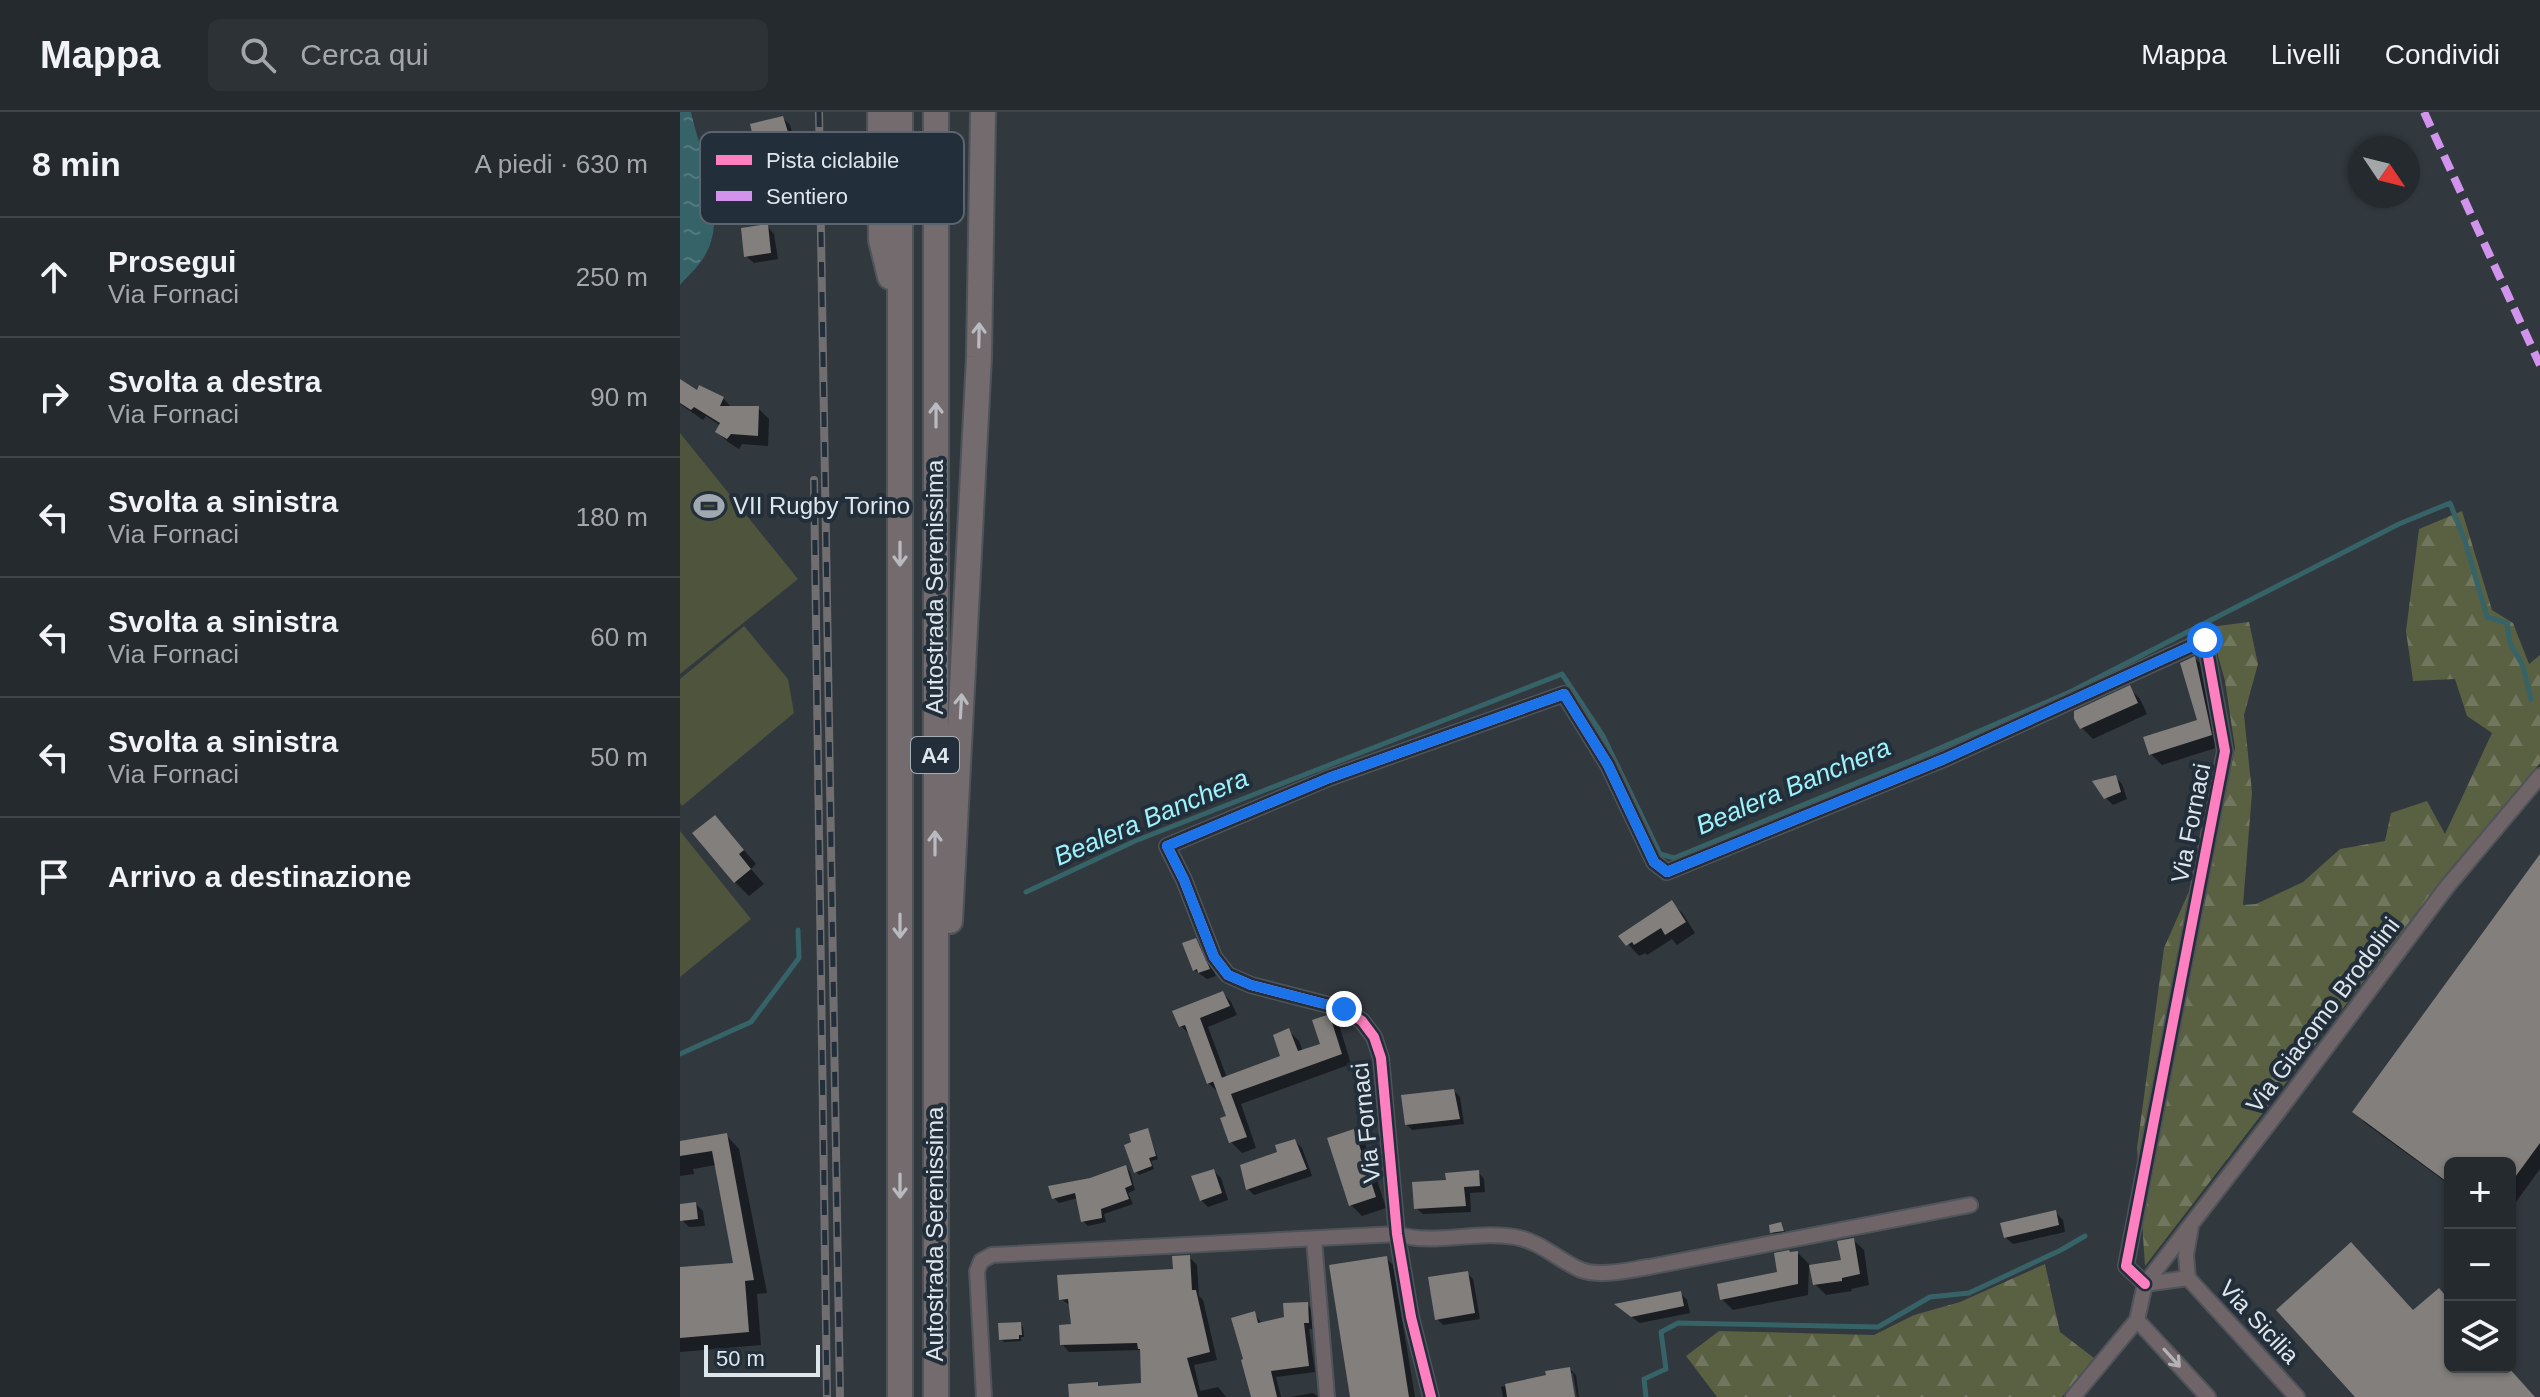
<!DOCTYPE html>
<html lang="it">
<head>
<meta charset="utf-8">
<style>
	:root { --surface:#252a2e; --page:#2d3236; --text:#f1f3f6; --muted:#a3a7aa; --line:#42464a }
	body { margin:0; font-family:Helvetica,sans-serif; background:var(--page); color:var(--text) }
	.controls { position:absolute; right:24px; bottom:24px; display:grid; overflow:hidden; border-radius:12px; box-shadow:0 2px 6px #0004 }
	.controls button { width:72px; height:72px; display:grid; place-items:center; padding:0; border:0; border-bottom:2px solid var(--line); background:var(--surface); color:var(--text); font:40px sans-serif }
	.compass { position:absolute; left:1668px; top:24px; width:72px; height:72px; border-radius:50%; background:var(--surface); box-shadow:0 2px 6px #0004; rotate:125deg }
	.scale { position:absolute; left:24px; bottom:20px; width:116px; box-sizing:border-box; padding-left:8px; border:4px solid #dee6ed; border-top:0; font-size:22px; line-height:28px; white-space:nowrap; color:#dee6ed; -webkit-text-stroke:6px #222e39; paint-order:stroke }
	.stop { position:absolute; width:24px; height:24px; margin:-18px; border:6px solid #1a73e8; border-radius:50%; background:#fff }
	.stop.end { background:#1a73e8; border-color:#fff; box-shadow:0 2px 8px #0008 }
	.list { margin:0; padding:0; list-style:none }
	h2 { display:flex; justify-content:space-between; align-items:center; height:104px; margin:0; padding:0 32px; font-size:34px }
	h2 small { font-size:26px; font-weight:400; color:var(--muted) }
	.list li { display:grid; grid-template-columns:52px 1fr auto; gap:24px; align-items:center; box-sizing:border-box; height:120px; padding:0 32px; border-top:2px solid var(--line) }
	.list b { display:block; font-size:30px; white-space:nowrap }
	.list p { margin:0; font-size:26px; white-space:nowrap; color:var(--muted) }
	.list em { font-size:26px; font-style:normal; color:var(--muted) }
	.icon { flex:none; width:44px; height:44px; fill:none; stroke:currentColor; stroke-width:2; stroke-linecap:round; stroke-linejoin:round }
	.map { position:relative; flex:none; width:1860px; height:1285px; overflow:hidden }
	header { display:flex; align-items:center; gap:48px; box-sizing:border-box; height:112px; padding:0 40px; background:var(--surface); border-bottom:2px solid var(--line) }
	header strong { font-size:38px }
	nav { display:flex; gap:44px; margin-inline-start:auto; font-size:28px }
	.search { width:560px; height:72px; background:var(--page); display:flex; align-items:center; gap:20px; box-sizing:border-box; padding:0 28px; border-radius:12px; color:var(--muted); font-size:30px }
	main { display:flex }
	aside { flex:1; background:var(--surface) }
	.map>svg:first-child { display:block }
	.forest { fill:url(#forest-firs) }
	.green { fill:#4e553c }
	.water { fill:url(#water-ripples) }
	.shadow { fill:#0007 }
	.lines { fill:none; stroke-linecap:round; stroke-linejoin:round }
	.stream { stroke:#366368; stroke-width:5 }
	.building { fill:#827f7c }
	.minor-casing { stroke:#4e5459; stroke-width:18 }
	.motorway-casing { stroke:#4e5459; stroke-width:28 }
	.minor { stroke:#6f6468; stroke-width:14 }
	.motorway { stroke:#746b6f; stroke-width:24 }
	.rail-casing { stroke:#706e71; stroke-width:8 }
	.rail { stroke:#222e39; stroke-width:5; stroke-dasharray:15; stroke-linecap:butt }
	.quiet { stroke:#d193ec; stroke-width:8; stroke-dasharray:16 8; stroke-linecap:butt }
	.cycleway-casing { stroke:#222e39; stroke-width:15 }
	.cycleway { stroke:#ff80c0; stroke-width:10 }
	.oneway { stroke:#b9bbc1 }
	.oneway2 { stroke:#b2b2b8 }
	.route { stroke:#1a73e8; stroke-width:10 }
	.labels { text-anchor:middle; stroke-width:8; stroke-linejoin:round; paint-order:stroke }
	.shield { fill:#222e39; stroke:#a6afb7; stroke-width:2 }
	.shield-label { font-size:22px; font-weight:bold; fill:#dee6ed }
	.poi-label { font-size:24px; fill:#dee6ed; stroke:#222e39; text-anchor:start }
	.street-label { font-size:24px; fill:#dee6ed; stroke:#222e39 }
	.water-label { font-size:26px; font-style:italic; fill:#9df2fb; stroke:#222e39 }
	.key { fill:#222e39; stroke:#5a656f; stroke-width:2 }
	.key-label { font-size:22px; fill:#dee6ed }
</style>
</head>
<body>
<header>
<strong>Mappa</strong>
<div class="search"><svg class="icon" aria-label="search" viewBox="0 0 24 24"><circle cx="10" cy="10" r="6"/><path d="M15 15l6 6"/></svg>Cerca qui</div>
<nav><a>Mappa</a><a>Livelli</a><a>Condividi</a></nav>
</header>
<main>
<aside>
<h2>8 min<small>A piedi · 630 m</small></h2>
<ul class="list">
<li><svg class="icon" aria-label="ahead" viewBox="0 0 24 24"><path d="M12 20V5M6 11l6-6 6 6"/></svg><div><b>Prosegui</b><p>Via Fornaci</p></div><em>250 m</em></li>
<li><svg class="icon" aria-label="right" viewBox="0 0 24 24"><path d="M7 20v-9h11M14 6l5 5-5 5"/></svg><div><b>Svolta a destra</b><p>Via Fornaci</p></div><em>90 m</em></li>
<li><svg class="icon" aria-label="left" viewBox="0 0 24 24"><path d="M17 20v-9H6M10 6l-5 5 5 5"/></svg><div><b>Svolta a sinistra</b><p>Via Fornaci</p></div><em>180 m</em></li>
<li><svg class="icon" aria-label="left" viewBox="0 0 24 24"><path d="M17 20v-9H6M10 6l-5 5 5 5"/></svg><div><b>Svolta a sinistra</b><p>Via Fornaci</p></div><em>60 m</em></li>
<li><svg class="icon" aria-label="left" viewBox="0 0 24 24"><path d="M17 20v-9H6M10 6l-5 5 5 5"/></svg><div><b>Svolta a sinistra</b><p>Via Fornaci</p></div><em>50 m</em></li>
<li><svg class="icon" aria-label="arrive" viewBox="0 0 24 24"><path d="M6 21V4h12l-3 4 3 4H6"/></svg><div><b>Arrivo a destinazione</b></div></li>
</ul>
</aside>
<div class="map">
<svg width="1860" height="1285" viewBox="0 0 1860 1285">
	<defs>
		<pattern id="forest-firs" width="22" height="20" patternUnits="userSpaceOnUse" patternTransform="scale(2)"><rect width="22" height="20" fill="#5a6042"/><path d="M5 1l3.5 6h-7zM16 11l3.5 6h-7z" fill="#71775e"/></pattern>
		<pattern id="water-ripples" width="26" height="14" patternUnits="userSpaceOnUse" patternTransform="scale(2)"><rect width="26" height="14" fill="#366368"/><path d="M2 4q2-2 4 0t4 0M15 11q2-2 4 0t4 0" fill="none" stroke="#53797e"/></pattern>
	</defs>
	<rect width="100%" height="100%" fill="#31383e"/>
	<g class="forest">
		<polygon points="1782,399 1812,498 1833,511 1849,552 1860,543 1860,651 1767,761 1465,1154 1457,1036 1484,836 1540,709 1555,636 1545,569 1530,515 1569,510 1578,552 1564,603 1572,681 1563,793 1576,792 1623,770 1660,737 1705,729 1711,701 1747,689 1765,722 1812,621 1787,604 1775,567 1733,569 1726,519 1739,417"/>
		<polygon points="1365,1152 1380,1220 1414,1246 1382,1285 1037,1285 1006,1244 1039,1219 1194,1223 1234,1203 1280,1190"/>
	</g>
	<g class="green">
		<polygon points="0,321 118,467 0,562"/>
		<polygon points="64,514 108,567 114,601 2,694 0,691 0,567"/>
		<polygon points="0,719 71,807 0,865"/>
	</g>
	<path class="water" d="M 0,0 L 11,0 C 20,42 50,104 24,145 C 18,155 8,164 0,173 Z"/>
	<g class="shadow">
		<polygon points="103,6 110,13 114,27 83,35 76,28"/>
		<polygon points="87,114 94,122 98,147 74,151 66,144"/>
		<polygon points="0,271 18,281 43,286 52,296 78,296 89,307 88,334 62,332 59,337 48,330 37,319 41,314 26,304 23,308 0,292"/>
		<polygon points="1515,546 1526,557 1542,634 1482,653 1471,642 1520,609"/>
		<polygon points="1449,576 1460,587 1467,602 1413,627 1401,615"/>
		<polygon points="1435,665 1442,672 1447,687 1433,693 1426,686"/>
		<polygon points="35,705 76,752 71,757 84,772 69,784 55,770"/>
		<polygon points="1860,746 1860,1057 1830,1098 1830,1051 1770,1051 1770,1073 1685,1011 1674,999"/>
		<polygon points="992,791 1003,802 1015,821 997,833 992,827 967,843 965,841 959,844 941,824"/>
		<polygon points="515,828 522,835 536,864 527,867 514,858"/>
		<polygon points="543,881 551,890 557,903 528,915 547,966 603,945 609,919 619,929 623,940 643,933 649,906 660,916 671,952 561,992 576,1036 562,1041 551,1030 548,1005 537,979 528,971 511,924 501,914"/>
		<polygon points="774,979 780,985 784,1012 732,1018 726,1012"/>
		<polygon points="468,1019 478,1047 471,1049 474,1057 459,1063 456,1060"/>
		<polygon points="673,1020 685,1031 706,1096 682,1104 671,1093"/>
		<polygon points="46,1023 59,1037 87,1181 77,1182 81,1233 0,1240 0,1157 56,1152 36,1053 13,1057 14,1062 0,1064 0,1032"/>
		<polygon points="615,1029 622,1036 632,1064 574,1083 568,1077 599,1042"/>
		<polygon points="446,1055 450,1060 455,1078 448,1081 453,1092 424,1102 426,1110 408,1114 403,1109 398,1086 379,1091 374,1086 411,1068"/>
		<polygon points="534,1059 541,1066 548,1088 528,1095 521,1088"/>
		<polygon points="798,1060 804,1067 805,1080 790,1081 791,1100 743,1102 736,1096 768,1070"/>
		<polygon points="16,1092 23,1099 25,1114 9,1115 2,1108"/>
		<polygon points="1375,1100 1383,1108 1385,1120 1333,1132 1325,1125"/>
		<polygon points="1101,1112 1106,1121 1095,1123 1092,1120"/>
		<polygon points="1173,1128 1184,1138 1189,1173 1171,1177 1172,1179 1146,1183 1135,1172 1163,1149"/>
		<polygon points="1118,1141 1129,1152 1128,1183 1053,1198 1042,1187 1100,1162"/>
		<polygon points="509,1145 517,1153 519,1184 523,1188 537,1248 514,1253 520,1279 538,1275 546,1285 391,1285 417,1272 421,1276 463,1273 460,1238 389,1240 382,1232 393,1214 391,1194 381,1187 495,1159"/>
		<polygon points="706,1146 713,1153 735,1285 677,1285"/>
		<polygon points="787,1161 793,1167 800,1207 763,1213 757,1207"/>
		<polygon points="1000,1181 1007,1188 1010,1201 960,1211 943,1199"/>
		<polygon points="627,1192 633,1199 635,1217 629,1217 635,1260 596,1265 601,1285 580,1285 574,1201 582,1212 606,1206"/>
		<polygon points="340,1212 343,1215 344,1225 341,1225 341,1229 324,1230 321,1227"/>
		<polygon points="890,1257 896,1263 899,1285 897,1285 893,1261 889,1261 893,1285 823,1285 821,1275"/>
		<polygon points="633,1281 638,1285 610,1285"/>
	</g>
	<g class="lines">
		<g class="stream">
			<polyline points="346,780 455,729 882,562 923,624 980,742 994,746 1230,649 1390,580 1719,412 1770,391 1785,429 1807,505 1827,511 1830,531 1843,554 1851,587"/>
			<polyline points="0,942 71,910 119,846 118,818"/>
			<polyline points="966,1285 964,1267 986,1257 981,1220 998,1211 1198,1215 1250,1185 1289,1181 1381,1138 1405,1124"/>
		</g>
	</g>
	<g class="building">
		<polygon points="103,4 108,20 74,29 70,12"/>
		<polygon points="88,112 91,141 64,145 61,116"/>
		<polygon points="0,267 17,278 19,273 44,285 40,294 79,294 78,324 51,322 47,327 35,320 40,311 14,295 11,298 0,291"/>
		<polygon points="1515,544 1532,623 1469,643 1463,625 1517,608 1500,551"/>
		<polygon points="1450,573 1458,591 1400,617 1394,607 1394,599"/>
		<polygon points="1436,663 1441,680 1424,687 1412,669"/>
		<polygon points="35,703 64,738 59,742 71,757 54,771 12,721"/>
		<polygon points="1860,742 1860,1031 1830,1072 1830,1051 1770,1051 1770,1072 1672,1000"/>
		<polygon points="992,788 1006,810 985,823 981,816 954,833 952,830 946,834 938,824"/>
		<polygon points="516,826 530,857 518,861 517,857 513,859 502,831"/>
		<polygon points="543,879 550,894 520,906 542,966 527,972 505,913 499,915 492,899"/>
		<polygon points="647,903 650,904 662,942 551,982 567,1025 549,1031 540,1006 546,1004 533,969 600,944 593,923 609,916 618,939 640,932 632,908"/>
		<polygon points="774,977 780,1007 725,1013 721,983"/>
		<polygon points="468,1016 476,1044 469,1046 472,1054 454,1061 444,1033 451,1030 449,1022"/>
		<polygon points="674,1017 696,1085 669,1094 647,1026"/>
		<polygon points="47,1021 74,1168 65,1169 69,1220 0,1226 0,1155 53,1151 32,1039 0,1044 0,1029"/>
		<polygon points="615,1027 627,1057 566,1078 560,1053 597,1040 595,1033"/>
		<polygon points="446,1053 452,1073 445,1076 449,1087 421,1097 422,1106 401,1110 395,1081 372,1087 368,1074 410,1066"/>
		<polygon points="534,1057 542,1081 520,1089 511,1064"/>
		<polygon points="799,1058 800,1074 784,1075 786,1094 734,1097 732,1070 766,1068 765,1061"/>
		<polygon points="16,1090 18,1107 0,1109 0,1092"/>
		<polygon points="1376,1098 1379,1113 1324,1126 1320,1111"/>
		<polygon points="1101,1110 1104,1119 1090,1121 1089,1113"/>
		<polygon points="1174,1126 1180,1162 1162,1166 1162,1169 1133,1173 1129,1153 1161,1148 1157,1129"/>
		<polygon points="1671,1130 1733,1198 1759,1176 1770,1189 1770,1255 1828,1255 1855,1285 1675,1285 1596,1198"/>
		<polygon points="1109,1138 1110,1140 1118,1139 1118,1172 1040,1188 1037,1172 1097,1160 1094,1141"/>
		<polygon points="510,1143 512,1178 516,1178 530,1240 507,1246 518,1285 389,1285 388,1272 418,1270 418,1274 461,1271 460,1237 458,1237 457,1231 380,1233 379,1213 391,1212 388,1187 379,1188 377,1163 493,1157 492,1144"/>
		<polygon points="707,1144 729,1285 670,1285 649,1153"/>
		<polygon points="788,1159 795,1201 755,1208 748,1165"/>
		<polygon points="1001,1179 1004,1194 951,1205 934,1192"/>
		<polygon points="628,1190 629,1211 624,1211 629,1254 591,1259 597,1285 571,1285 561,1248 563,1247 551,1206 575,1199 578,1211 604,1205 603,1191"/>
		<polygon points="341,1210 342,1223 339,1223 339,1227 319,1228 318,1211"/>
		<polygon points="890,1255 895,1285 827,1285 825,1272 866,1263 865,1259"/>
	</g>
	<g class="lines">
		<g class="minor-casing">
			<g id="minor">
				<polyline points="634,1127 647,1285"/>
				<polyline points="1508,1166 1617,1285"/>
				<polyline points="1508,1166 1506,1143 1511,1114"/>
				<polyline points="1465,1172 1508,1166"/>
				<polyline points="1457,1208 1528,1285"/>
				<path d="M 304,1285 L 297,1159 L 301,1149 L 312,1143 L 717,1122 C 754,1134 796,1118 835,1125 C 860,1129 878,1148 901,1158 C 921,1165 948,1158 969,1155 L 1290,1093"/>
				<polyline points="751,1285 731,1205 717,1122 701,946 694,925 682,909 664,897 571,873 548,863 534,845 504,768 487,734 649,666 884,582 928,653 974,750 987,760 1264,647 1525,528 1545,639 1446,1154 1465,1172"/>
				<polyline points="1393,1285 1457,1208 1465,1172 1601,996 1766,776 1860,664"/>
			</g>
		</g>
		<g class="motorway-casing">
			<g id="motorway">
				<polyline points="200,0 201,128 210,165"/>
				<polyline points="220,0 220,1285"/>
				<polyline points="270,809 299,245 303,0"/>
				<polyline points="256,1285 256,0"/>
			</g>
		</g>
		<use href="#minor" class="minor"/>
		<use href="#motorway" class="motorway"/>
		<g class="rail-casing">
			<g id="rail">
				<polyline points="139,0 160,1285"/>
				<polyline points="134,368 147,1285"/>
			</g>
		</g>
		<use href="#rail" class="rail"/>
		<polyline class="quiet" points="1744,0 1860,253"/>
		<g class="cycleway-casing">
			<polyline id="cycleway" points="751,1285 731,1205 717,1122 701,946 694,925 682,909 664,897 571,873 548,863 534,845 504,768 487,734 649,666 884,582 928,653 974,750 987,760 1264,647 1525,528 1545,639 1446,1154 1465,1172"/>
		</g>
		<use href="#cycleway" class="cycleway"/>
	</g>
	<defs><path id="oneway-shaft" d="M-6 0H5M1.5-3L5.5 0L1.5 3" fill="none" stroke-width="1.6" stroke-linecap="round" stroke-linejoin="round" transform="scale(2)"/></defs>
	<g class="oneway">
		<use href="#oneway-shaft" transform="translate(299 223) rotate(-89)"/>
		<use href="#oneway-shaft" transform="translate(256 303) rotate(-90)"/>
		<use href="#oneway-shaft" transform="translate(220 442) rotate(90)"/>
		<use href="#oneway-shaft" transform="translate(281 594) rotate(-87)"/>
		<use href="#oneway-shaft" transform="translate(255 731) rotate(-90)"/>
		<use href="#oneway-shaft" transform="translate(220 814) rotate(90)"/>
		<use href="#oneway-shaft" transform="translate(220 1074) rotate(90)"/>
	</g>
	<use class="oneway2" href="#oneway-shaft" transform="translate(1492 1246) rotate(48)"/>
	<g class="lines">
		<polyline class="route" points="664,897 571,873 548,863 534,845 504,768 487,734 649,666 884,582 928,653 974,750 987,760 1264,647 1525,528"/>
	</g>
	<defs>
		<g id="stadium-bare" transform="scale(2.4)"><path d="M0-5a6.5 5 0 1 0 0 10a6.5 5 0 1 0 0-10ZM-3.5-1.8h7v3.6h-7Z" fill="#a1a9b0" stroke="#222e39" stroke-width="2.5" paint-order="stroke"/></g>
	</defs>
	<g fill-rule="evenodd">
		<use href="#stadium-bare" x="29" y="394"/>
	</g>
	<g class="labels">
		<rect class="shield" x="231" y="625" width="48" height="36" rx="6"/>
		<g class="shield-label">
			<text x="255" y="651">A4</text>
		</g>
		<g class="poi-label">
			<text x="53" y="402">VII Rugby Torino</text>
		</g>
		<g class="street-label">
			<text transform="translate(255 475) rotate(-90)" y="8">Autostrada Serenissima</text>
			<text transform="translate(1511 711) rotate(-79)" y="8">Via Fornaci</text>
			<text transform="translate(1643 903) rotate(-53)" y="8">Via Giacomo Brodolini</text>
			<text transform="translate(686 1011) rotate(-96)" y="8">Via Fornaci</text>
			<text transform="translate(255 1122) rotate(-90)" y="8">Autostrada Serenissima</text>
			<text transform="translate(1579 1210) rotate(47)" y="8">Via Sicilia</text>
		</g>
		<g class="water-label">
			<text transform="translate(1113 674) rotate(-23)" y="9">Bealera Banchera</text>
			<text transform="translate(471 705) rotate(-23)" y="9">Bealera Banchera</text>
		</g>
	</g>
	<rect x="20" y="20" width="264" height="92" rx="12" class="key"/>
	<rect x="36" y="43" width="36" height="10" fill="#ff80c0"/>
	<rect x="36" y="79" width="36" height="10" fill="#d193ec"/>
	<g class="key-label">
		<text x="86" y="56">Pista ciclabile</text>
		<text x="86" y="92">Sentiero</text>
	</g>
</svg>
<div class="controls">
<button>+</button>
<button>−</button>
<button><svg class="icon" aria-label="layers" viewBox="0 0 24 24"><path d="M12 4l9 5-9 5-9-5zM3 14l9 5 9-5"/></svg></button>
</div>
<svg class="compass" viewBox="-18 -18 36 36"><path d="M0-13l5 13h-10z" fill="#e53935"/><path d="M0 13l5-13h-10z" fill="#a3a7aa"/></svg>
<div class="scale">50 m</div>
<div class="stop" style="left:1525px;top:528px"></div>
<div class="stop end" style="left:664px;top:897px"></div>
</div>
</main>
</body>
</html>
